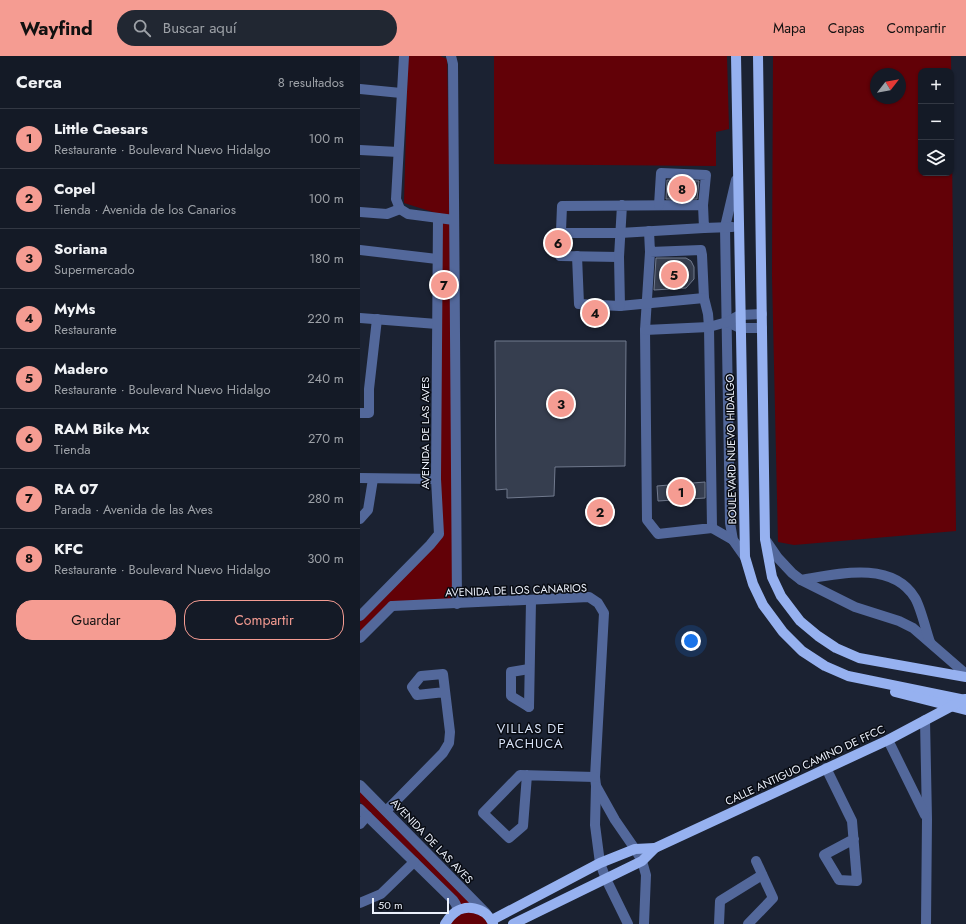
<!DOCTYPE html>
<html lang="es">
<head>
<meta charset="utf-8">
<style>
	:root { --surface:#141a26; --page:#212732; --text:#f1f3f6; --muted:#9da1a7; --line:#333843; --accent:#f59c92 }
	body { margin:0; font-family:Jost,sans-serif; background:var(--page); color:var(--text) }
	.controls { position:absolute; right:12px; top:12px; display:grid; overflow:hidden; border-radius:8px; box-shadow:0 1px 3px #0004 }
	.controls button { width:36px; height:36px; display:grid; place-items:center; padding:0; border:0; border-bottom:1px solid var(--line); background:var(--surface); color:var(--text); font:20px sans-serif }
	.compass { position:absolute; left:510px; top:12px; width:36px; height:36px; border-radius:50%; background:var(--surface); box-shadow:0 1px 3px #0004; rotate:59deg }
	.scale { position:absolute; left:12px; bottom:10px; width:77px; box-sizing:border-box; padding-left:4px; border:2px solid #ecf1fc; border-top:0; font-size:11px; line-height:14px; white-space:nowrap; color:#ecf1fc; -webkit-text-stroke:3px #080b12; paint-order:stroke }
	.you { position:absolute; left:331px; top:585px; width:14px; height:14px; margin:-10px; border:3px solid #fff; border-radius:50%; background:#1a73e8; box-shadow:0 0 0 6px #1a73e833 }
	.badge { display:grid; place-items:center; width:26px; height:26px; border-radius:50%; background:var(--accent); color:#111; font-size:13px; font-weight:700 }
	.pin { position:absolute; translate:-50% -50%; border:2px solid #fff; box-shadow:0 1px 4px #0006 }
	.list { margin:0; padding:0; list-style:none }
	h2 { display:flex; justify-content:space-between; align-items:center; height:52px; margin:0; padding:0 16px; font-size:17px }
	h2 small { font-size:13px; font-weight:400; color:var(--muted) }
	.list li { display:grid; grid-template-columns:26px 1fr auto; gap:12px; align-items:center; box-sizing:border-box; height:60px; padding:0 16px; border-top:1px solid var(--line) }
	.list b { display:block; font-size:15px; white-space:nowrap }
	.list p { margin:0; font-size:13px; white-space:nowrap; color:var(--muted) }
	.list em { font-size:13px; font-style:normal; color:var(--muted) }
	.actions { display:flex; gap:8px; padding:12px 16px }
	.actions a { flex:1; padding:9px 0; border:1px solid var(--accent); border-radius:16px; text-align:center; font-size:14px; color:var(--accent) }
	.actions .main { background:var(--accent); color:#111 }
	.icon { flex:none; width:22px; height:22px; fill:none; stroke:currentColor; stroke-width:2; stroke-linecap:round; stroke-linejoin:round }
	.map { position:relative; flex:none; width:606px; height:868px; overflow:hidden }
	header { display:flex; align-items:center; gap:24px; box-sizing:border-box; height:56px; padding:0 20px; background:var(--accent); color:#111 }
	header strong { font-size:19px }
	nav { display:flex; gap:22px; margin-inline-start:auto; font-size:14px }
	.search { width:280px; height:36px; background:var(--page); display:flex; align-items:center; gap:10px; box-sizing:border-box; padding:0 14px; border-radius:22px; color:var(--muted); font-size:15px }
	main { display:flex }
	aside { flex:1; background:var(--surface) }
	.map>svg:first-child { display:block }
	.green { fill:#620107; fill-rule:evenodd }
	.building { fill:#363e4f; stroke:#717a8e }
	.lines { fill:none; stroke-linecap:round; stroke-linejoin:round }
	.minor { stroke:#53689b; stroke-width:10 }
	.major { stroke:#96b1f0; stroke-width:10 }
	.labels { text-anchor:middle; stroke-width:3; stroke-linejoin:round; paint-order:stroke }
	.street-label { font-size:11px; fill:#ecf1fc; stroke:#080b12 }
	.quarter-label { font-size:13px; letter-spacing:1px; fill:#d8e2f7; stroke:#080b12 }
</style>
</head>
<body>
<header>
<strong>Wayfind</strong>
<div class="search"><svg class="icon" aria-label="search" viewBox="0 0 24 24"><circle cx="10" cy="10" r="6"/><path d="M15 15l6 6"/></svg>Buscar aquí</div>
<nav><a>Mapa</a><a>Capas</a><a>Compartir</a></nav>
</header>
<main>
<aside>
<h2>Cerca<small>8 resultados</small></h2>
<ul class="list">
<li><span class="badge">1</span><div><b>Little Caesars</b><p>Restaurante · Boulevard Nuevo Hidalgo</p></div><em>100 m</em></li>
<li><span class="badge">2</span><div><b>Copel</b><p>Tienda · Avenida de los Canarios</p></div><em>100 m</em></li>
<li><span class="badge">3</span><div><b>Soriana</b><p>Supermercado</p></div><em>180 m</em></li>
<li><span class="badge">4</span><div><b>MyMs</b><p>Restaurante</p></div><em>220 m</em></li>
<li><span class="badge">5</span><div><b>Madero</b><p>Restaurante · Boulevard Nuevo Hidalgo</p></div><em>240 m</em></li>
<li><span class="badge">6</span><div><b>RAM Bike Mx</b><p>Tienda</p></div><em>270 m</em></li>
<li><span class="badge">7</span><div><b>RA 07</b><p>Parada · Avenida de las Aves</p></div><em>280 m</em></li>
<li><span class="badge">8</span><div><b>KFC</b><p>Restaurante · Boulevard Nuevo Hidalgo</p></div><em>300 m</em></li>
</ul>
<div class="actions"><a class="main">Guardar</a><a>Compartir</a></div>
</aside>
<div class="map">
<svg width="606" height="868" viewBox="0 0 606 868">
	<rect width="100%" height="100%" fill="#1b2232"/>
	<g class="green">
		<polygon points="48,0 80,0 87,3 90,153 93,544 32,547 0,580 0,566 80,481 79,158 44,147"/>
		<polygon points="134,0 367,0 369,73 356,76 356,110 134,108"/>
		<path d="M 413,0 L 591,0 L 596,475 L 434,489 L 418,486 L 412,220 ZM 561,15 L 591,15 L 591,117 L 561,117 ZM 516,18 L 540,18 L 540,42 L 516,42 Z"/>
		<polygon points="0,732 130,868 89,868 105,854 0,746"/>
	</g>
	<g class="building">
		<polygon points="307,124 339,125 337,143 306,143"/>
		<polygon points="296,202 326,202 331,205 334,211 334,223 326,232 294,234"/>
		<polygon points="135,285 266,285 265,410 195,411 194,440 147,442 147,433 136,434"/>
		<polygon points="345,426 345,442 298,445 297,430"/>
	</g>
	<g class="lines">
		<g class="minor">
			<polyline points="44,0 36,143 40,153 48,158 94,164"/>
			<polyline points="91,0 93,8 97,548"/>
			<polyline points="0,33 41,37"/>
			<polyline points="0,94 38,96"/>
			<polyline points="376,124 365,171 370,467 373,484 385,501"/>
			<polyline points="262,149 259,201 200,200 202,150 343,149 344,172 372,171"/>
			<polyline points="299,149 301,117 346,119 343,149"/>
			<polyline points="0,156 27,158 40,153"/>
			<polyline points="289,175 290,196 285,274 287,464 298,478 352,472 349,271 348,258 344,242 342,199 341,194 290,196"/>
			<polyline points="201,177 260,177 344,172"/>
			<polyline points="0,194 77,203"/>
			<polyline points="217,200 219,248 260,250 344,242"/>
			<polyline points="259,201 260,250"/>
			<polyline points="0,262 77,268"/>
			<polyline points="367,266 380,272 402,272"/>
			<polyline points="285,274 349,271 367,266 380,259 402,258"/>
			<polyline points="0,357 9,357 9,333 17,263"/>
			<polyline points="0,422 76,423"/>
			<polyline points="0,463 8,454 13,423"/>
			<polyline points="352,472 373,484"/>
			<polyline points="405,483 418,502 432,517 441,524 495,551 539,565 553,572 606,618"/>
			<path d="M 441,524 C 477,518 532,504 555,542 C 561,552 566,575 570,586"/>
			<polyline points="32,550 229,541 238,547 244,557 235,721 236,730 235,769 240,807 246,823 268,868"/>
			<polyline points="0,560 70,489 79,478 76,423 78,162"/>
			<polyline points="0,582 32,550"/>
			<polyline points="169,651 171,545"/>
			<polyline points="169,651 151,640 151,616 169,613"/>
			<polyline points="565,664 567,763 566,868"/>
			<polyline points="528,684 565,759"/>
			<polyline points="466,712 492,765 497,825 479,824 464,799 494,783"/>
			<polyline points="167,719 163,770 149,782 123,757 160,719 235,721"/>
			<polyline points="0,729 126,857"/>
			<polyline points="236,730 255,764 275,793 282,805 286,819 284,868"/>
			<path d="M 0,753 L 93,844 C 96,848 98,851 96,856"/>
			<polyline points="26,755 83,697 89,687 90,676 83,618 61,620 52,631 57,639 85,636"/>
			<polyline points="0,768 7,760"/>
			<polyline points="0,847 21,838 54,806"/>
			<polyline points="359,868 360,845 402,819"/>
			<polyline points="388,868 413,842 396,805"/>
		</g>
		<g class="major">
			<polyline points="376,0 385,501 393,528 403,549 423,576 442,595 465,610 488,620 606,644"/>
			<polyline points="398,0 405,483 412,521 421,540 440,565 458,580 476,592 499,602 606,621"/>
			<polyline points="535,636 606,654"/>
			<polyline points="132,864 240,807 275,793 295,792"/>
			<path d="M 85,868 C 87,865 89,862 91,860 C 103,846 127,851 133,868"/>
			<polyline points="153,868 282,805 295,792 528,684 605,643"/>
		</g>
	</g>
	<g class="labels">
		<g class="street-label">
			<text transform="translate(65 377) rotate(-90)" y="4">AVENIDA DE LAS AVES</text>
			<text transform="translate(371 393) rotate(-91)" y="4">BOULEVARD NUEVO HIDALGO</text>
			<text transform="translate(156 534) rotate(-2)" y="4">AVENIDA DE LOS CANARIOS</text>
			<text transform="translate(445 709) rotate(-25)" y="4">CALLE ANTIGUO CAMINO DE FFCC</text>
			<text transform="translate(72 785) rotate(46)" y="4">AVENIDA DE LAS AVES</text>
		</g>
		<g class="quarter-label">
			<text x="171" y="677">VILLAS DE<tspan x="171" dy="15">PACHUCA</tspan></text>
		</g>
	</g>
</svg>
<div class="controls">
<button>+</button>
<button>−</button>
<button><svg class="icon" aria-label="layers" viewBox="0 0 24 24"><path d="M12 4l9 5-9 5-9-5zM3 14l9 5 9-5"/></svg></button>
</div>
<svg class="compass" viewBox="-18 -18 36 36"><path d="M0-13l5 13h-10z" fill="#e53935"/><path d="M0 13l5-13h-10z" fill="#9da1a7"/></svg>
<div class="scale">50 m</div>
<div class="you"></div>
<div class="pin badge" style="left:321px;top:436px">1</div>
<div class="pin badge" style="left:240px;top:456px">2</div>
<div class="pin badge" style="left:201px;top:348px">3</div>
<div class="pin badge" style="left:235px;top:257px">4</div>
<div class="pin badge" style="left:314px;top:219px">5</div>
<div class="pin badge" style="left:198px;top:187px">6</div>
<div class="pin badge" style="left:84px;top:229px">7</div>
<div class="pin badge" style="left:322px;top:133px">8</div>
</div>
</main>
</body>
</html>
